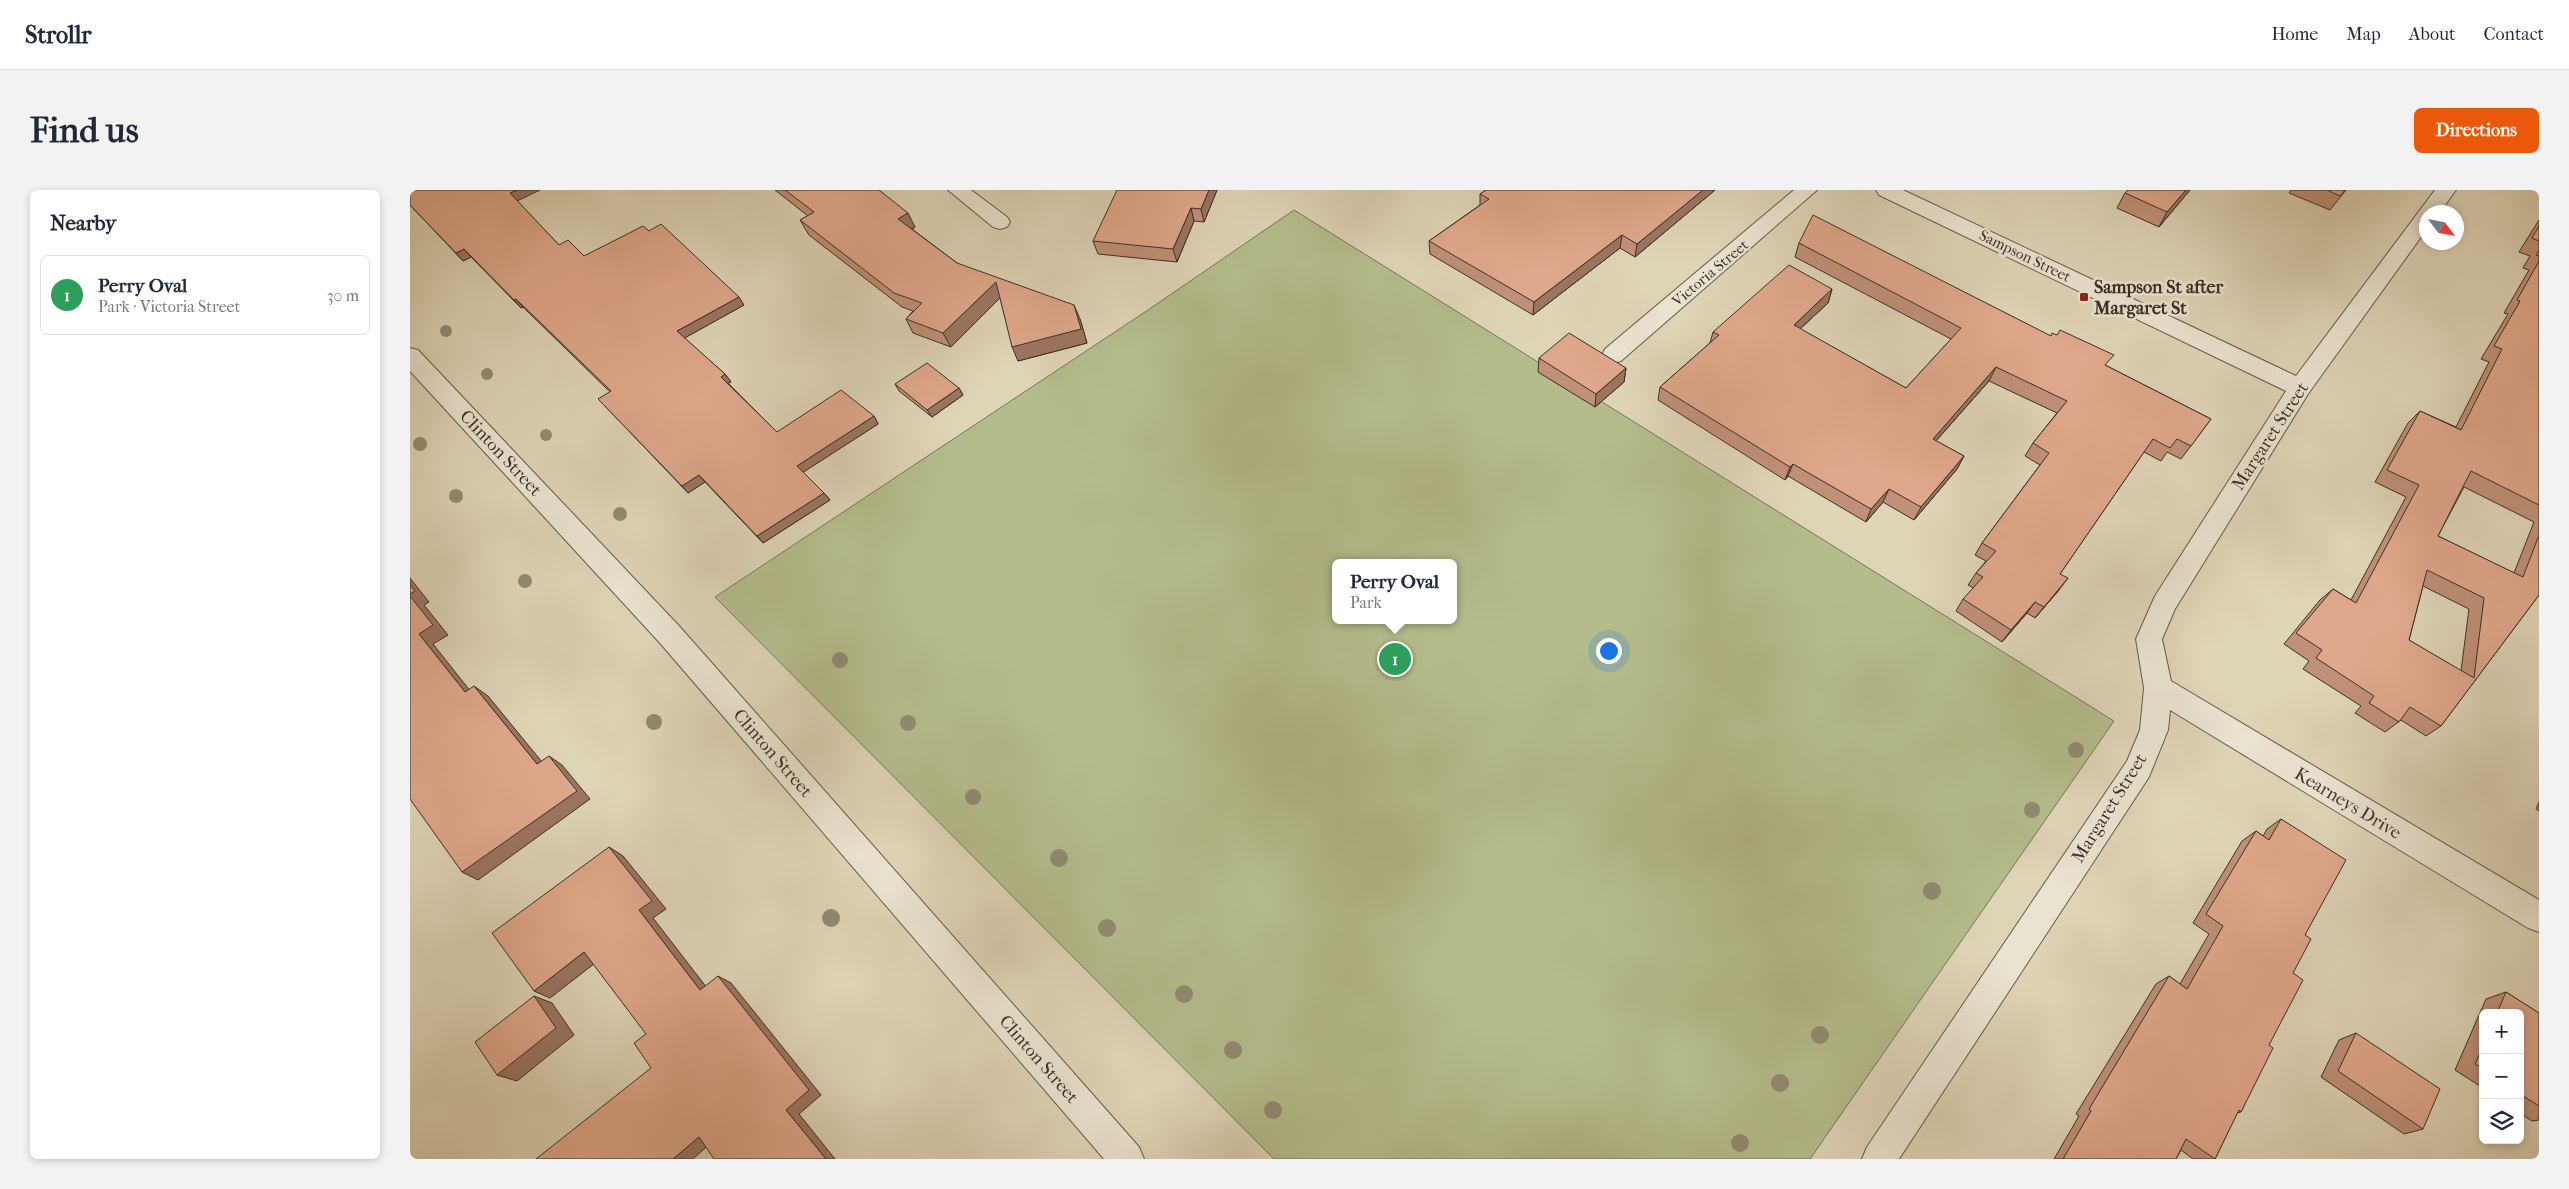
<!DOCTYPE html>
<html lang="en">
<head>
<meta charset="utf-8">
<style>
	:root { --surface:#fff; --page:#f2f2f3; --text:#1f2937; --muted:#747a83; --line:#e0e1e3; --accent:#ea580c }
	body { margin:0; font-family:"IM FELL French Canon",serif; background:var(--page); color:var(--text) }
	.controls { position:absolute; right:15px; bottom:15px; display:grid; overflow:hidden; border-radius:8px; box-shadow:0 2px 8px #0003 }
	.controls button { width:45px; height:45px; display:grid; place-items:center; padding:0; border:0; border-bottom:1px solid var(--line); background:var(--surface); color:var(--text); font:25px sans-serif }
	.compass { position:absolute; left:2009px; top:15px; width:45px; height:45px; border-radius:50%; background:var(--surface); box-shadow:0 2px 8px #0003; rotate:122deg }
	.you { position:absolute; left:1198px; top:460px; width:18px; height:18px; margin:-12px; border:4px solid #fff; border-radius:50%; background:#1a73e8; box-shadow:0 0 0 8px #1a73e833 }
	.badge { display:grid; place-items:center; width:32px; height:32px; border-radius:50%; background:var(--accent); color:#fff; font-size:16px; font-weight:700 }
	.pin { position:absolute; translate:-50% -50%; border:2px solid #fff; box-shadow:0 1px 5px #0006 }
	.popup { position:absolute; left:922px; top:369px; width:125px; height:65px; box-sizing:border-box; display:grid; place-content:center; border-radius:8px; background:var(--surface); filter:drop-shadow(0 1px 4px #0005); font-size:16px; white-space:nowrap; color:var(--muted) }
	.popup b { font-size:19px; color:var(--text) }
	.popup::after { content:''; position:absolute; left:50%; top:100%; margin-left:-10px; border:10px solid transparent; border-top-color:var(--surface) }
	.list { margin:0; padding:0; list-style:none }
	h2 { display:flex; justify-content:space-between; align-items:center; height:65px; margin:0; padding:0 20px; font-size:21px }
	h2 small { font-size:16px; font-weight:400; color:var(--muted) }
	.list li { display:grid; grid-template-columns:32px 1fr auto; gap:15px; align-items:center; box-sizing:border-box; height:80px; margin:0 10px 10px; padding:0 10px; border:1px solid var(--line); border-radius:8px }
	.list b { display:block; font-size:19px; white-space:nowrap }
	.list p { margin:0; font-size:16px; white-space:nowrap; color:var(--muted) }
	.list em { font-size:16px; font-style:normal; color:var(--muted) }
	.icon { flex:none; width:28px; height:28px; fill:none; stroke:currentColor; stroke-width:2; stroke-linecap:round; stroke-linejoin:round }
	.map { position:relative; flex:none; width:2129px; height:969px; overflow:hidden; border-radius:8px }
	header { display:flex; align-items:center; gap:30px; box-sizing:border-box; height:70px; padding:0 25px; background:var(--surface); border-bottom:1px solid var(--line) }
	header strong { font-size:24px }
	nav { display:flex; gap:28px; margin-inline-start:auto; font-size:18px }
	.intro { display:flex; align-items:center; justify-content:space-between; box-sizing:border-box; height:120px; padding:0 30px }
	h1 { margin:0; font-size:35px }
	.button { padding:12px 22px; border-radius:8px; background:var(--accent); color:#fff; font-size:18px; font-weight:700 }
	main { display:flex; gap:30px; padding:0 30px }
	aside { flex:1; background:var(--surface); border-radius:8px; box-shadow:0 2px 8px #0003 }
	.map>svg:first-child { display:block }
	.green { fill:#b4bc8c; stroke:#767659; fill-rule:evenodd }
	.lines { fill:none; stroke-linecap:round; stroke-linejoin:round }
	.minor-casing { stroke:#625a4a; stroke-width:2 }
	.minor { fill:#eae3d0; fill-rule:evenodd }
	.tree { fill:#918a72 }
	.wall { fill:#c09078; stroke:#393126; fill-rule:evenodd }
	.shaded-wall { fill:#9c7561; stroke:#393126 }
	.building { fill:#dfa78b; stroke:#393126; fill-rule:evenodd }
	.poi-dot { fill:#8f2418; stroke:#eae3d0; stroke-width:2 }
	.labels { text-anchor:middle; stroke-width:5; stroke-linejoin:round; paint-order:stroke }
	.far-street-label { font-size:15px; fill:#393126; stroke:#eae3d0 }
	.poi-label { font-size:18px; font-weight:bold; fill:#393126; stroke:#eae3d0; text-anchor:start }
	.street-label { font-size:18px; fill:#393126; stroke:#eae3d0 }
</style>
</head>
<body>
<header>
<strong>Strollr</strong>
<nav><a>Home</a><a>Map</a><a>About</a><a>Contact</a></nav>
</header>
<div class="intro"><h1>Find us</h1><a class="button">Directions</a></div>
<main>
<aside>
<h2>Nearby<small></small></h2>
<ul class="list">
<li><span class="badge" style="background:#2e9e5b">1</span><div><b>Perry Oval</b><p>Park · Victoria Street</p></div><em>30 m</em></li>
</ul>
</aside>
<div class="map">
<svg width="2129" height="969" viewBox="0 0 2129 969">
	<rect width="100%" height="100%" fill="#ded4b6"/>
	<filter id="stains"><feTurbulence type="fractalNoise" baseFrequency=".004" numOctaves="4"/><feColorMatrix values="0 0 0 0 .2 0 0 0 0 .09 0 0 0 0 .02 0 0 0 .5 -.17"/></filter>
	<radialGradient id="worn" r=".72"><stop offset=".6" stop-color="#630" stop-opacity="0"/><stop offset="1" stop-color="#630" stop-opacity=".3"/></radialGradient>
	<path class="green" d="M 884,20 L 1704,531 L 1400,969 L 864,969 L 305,407 L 738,120 ZM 926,373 L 1044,373 L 1044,430 L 926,430 Z"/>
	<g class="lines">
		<g class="minor-casing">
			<g id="minor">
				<polygon points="538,0 561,0 597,27 600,32 597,37 590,39 583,37"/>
				<polygon points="1384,0 1407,0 1211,171 1203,173 1195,171 1192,165 1195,159"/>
				<polygon points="1466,0 1493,0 1886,186 2025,0 2046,0 2030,22 2016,22 2016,40 1898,204 1765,419 1752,449 1761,491 2129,710 2129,742 2118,738 1760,520 1758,540 1739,587 1489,969 1452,969 1457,957 1717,571 1730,540 1734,498 1726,449 1745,406 1876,201 1469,5"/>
				<polygon points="0,158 8,160 270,437 729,957 734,969 694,969 250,453 0,181"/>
			</g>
		</g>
		<use href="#minor" class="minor"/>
	</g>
	<g class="tree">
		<circle cx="36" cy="141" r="6"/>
		<circle cx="77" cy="184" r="6"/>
		<circle cx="136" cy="245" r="6"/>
		<circle cx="10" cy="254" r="7"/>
		<circle cx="46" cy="306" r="7"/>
		<circle cx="210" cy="324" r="7"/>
		<circle cx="115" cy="391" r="7"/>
		<circle cx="430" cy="470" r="8"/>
		<circle cx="244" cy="532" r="8"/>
		<circle cx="498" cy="533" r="8"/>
		<circle cx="1666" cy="560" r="8"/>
		<circle cx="563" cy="607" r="8"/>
		<circle cx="1622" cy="620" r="8"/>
		<circle cx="649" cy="668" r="9"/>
		<circle cx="1522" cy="701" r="9"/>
		<circle cx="421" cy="728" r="9"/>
		<circle cx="697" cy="738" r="9"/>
		<circle cx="774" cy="804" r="9"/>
		<circle cx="1410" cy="845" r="9"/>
		<circle cx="823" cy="860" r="9"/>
		<circle cx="1370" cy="893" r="9"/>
		<circle cx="863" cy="920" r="9"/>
		<circle cx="1330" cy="953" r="9"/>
	</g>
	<g class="wall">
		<polygon points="365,0 469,0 505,37 502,39 547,73 670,129 677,153 608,171 590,108 541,157 503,143 496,129 503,121 492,117 399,45 390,30 398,26"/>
		<polygon points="807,0 794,32 784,31 767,72 688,64 683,51"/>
		<polygon points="1076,0 1305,0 1225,67 1210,58 1123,125 1020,64 1019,51 1070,15 1070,4"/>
		<polygon points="1780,0 1749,37 1707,18 1715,3"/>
		<polygon points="1881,0 1936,0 1920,20 1879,3"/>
		<polygon points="107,11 149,55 174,66 334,115 274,148 315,184 321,192 318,193 367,242 464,226 468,234 393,282 414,303 420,310 353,353 295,292 278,303 195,216 200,202 113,117 111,118 61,67 53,71 0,15"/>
		<path d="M 2129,30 L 2129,405 L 2031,536 L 2016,546 L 1991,530 L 1975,542 L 1945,523 L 1951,516 L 1893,479 L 1899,471 L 1874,454 L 1910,410 L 1923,399 L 1941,410 L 1996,307 L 1965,292 L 1998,233 L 2010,221 L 2046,237 L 2079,172 L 2071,169 L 2098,124 L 2094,123 L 2119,80 L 2113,78 L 2120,66 L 2109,62 ZM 2054,297 L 2124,332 L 2104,383 L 2028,346 ZM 2013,396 L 2059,419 L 2051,481 L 1999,450 Z"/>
		<polygon points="1389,53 1697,176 1801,229 1771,269 1757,262 1751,271 1734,262 1650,384 1649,400 1625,428 1617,423 1592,452 1546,421 1553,409 1564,398 1558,395 1566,383 1576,371 1565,365 1572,353 1630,275 1615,266 1623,253 1647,223 1579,191 1526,251 1554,266 1547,279 1504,330 1473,312 1456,332 1378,286 1375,290 1248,210 1250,197 1300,153 1303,142 1422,99 1418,113 1390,139 1496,198 1541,149 1385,67"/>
		<polygon points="1129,168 1216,178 1214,192 1185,217 1128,182"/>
		<polygon points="485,194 549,198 553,205 522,227 489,201"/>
		<polygon points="2129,612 2129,621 2126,619"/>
		<polygon points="1871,629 1895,745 1859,855 1831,922 1827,923 1805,969 1783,969 1771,960 1766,969 1644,969 1669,926 1666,924 1746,794 1759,786 1770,794 1799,744 1783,733 1832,651 1846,641 1853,646 1857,639"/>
		<polygon points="2096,802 2129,823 2129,930 2122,931 2110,923 2110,823 2073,823 2073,898 2045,880 2076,809"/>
		<polygon points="1946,843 2013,939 1994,944 1911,887 1929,850"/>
	</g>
	<g class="shaded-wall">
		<polygon points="107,0 130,0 107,11 100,3"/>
		<polygon points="799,0 807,0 794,32 791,19"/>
		<polygon points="1293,0 1305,0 1225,67 1227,54"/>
		<polygon points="1776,0 1780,0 1749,37 1757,22"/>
		<polygon points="781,18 784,31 767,72 763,59"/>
		<polygon points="498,23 505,37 495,43 488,29"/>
		<polygon points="1212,45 1210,58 1123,125 1124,112"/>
		<polygon points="54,59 61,67 53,71 46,63"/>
		<polygon points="586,92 592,106 541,157 533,143"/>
		<polygon points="1422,99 1418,113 1379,149 1384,135"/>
		<polygon points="329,107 334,115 273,149 267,141"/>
		<polygon points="106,109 113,117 111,118 104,110"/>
		<polygon points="664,115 670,129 677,153 608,171 602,157"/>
		<polygon points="1586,177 1579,191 1516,262 1523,249"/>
		<polygon points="1216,178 1214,192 1185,217 1186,204"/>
		<polygon points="315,184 321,192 316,194 311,187"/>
		<polygon points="549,198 553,205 522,227 517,220"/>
		<polygon points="464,226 468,234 392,283 387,276"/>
		<polygon points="1554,266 1547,279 1504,330 1511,317"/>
		<polygon points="1383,274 1378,286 1375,290 1380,277"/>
		<polygon points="289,285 295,292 278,303 272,296"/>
		<polygon points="1479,299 1473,312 1456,332 1461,319"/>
		<polygon points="414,303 420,310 353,353 347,346"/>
		<polygon points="0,388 19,412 14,415 38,445 23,454 69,512 55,502 9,444 0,406"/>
		<polygon points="1658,388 1649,400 1625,428 1634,417"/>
		<polygon points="1625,412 1617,423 1592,452 1601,440"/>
		<polygon points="64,496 78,506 141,583 127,574"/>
		<polygon points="139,566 152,575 180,609 68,690 52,682"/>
		<polygon points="199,657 213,666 256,719 243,728 304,807 290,800 229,720"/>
		<polygon points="174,762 189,770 140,808 124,801"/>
		<polygon points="308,786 321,793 411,905 389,924 425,969 416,969 376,920"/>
		<polygon points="124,806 142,813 164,845 107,891 87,885"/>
		<polygon points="289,947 303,951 283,969 263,969"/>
	</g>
	<g class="building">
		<polygon points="0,0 107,0 100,3 149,55 158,50 174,66 233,36 239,41 251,34 329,107 267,141 315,184 311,187 367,242 431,200 464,226 387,276 414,303 347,346 289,285 272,296 188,209 201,201 106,109 104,110 54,59 46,63 0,15"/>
		<polygon points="375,0 469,0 498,23 488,29 547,73 664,115 671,139 602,157 586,92 533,143 496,129 512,113 484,103 390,30 404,22"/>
		<polygon points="707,0 799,0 791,19 781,18 763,59 683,51"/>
		<polygon points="1076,0 1293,0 1227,54 1212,45 1124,112 1019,51 1079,9 1070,4"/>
		<polygon points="1718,0 1776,0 1757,22 1715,3"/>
		<polygon points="1917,0 1935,0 1930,6"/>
		<polygon points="1403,25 1641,146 1642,143 1647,145 1650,140 1704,165 1695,175 1801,229 1781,256 1767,249 1760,258 1743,249 1650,384 1658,388 1634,417 1625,412 1601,440 1553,409 1573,387 1566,383 1586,361 1572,353 1639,263 1623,253 1657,211 1586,177 1523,249 1554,266 1511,317 1479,299 1461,319 1383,274 1380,277 1250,197 1309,145 1303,142 1379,75 1422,99 1384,135 1496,198 1551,138 1389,53"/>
		<polygon points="2129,36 2129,51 2122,48"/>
		<polygon points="2129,60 2129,66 2126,65"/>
		<path d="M 2129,71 L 2129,315 L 2061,281 L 2028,346 L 2113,387 L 2129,345 L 2129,405 L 2031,536 L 2000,517 L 1989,532 L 1959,513 L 1964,506 L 1906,468 L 1912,460 L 1886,443 L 1923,399 L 1946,413 L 2009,295 L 1977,280 L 2010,221 L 2051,240 L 2092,159 L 2084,156 L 2110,111 L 2107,110 ZM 2017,380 L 2074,408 L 2064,488 L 1999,450 Z"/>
		<polygon points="1159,143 1216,178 1186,204 1129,168"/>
		<polygon points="517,173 549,198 517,220 485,194"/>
		<polygon points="0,395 5,401 0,404"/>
		<polygon points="0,406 23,435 9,444 55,502 64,496 127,574 139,566 167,601 52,682 0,609"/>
		<polygon points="1871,629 1936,670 1895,745 1901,749 1883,783 1893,790 1859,855 1863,858 1831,922 1829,920 1805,969 1776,949 1766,969 1653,969 1681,921 1679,919 1759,786 1777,799 1813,736 1796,724 1846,641 1859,650"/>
		<polygon points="199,657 242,711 229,720 290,800 308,786 399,900 376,920 416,969 304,969 289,947 263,969 126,969 241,878 224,853 236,844 174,762 124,801 82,743"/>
		<polygon points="2096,802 2129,823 2129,916 2110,904 2110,823 2087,823"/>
		<polygon points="124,806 146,838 87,885 65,852"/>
		<polygon points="1946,843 2030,899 2013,939 1928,881"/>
		<polygon points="2073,856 2073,879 2065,874"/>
	</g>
	<rect class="poi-dot" x="1669" y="102" width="10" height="10" rx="2.5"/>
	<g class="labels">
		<g class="far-street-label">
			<text transform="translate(1615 66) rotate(26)" y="5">Sampson Street</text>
			<text transform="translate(1300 83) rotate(-40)" y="5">Victoria Street</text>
		</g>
		<g class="poi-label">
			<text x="1684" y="103">Sampson St after<tspan x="1684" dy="21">Margaret St</tspan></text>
		</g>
		<g class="street-label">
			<text transform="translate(1860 246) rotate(-57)" y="6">Margaret Street</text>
			<text transform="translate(91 263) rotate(47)" y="6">Clinton Street</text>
			<text transform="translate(363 563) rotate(49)" y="6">Clinton Street</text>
			<text transform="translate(1938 613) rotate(31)" y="6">Kearneys Drive</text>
			<text transform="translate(1699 618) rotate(-58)" y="6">Margaret Street</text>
			<text transform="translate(629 869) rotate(49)" y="6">Clinton Street</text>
		</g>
	</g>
	<rect width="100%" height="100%" filter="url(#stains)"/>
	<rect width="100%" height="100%" fill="url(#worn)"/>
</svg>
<div class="controls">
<button>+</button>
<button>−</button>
<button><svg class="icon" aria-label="layers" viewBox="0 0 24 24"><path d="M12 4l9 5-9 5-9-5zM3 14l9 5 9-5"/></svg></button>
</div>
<svg class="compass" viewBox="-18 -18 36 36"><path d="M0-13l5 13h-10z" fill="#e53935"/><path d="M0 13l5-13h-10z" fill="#747a83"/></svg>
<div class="you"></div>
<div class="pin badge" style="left:985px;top:469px;background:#2e9e5b">1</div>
<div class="popup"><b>Perry Oval</b>Park</div>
</div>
</main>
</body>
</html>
